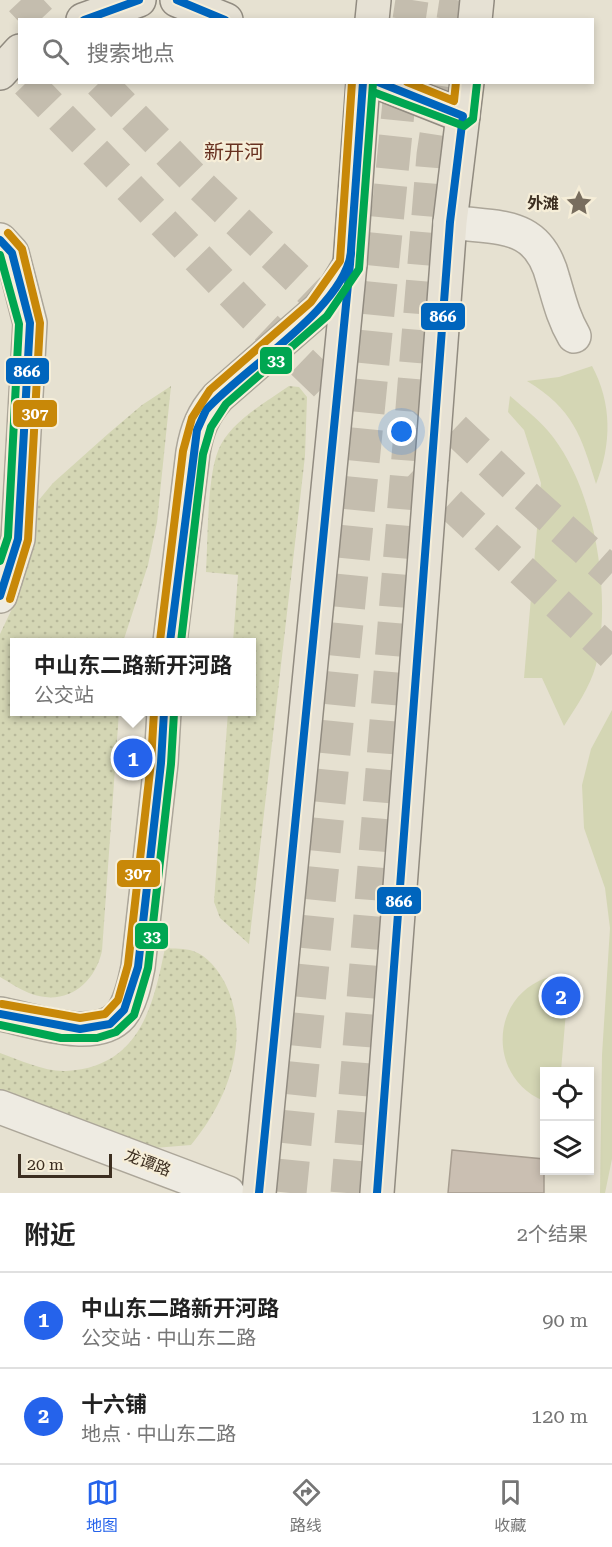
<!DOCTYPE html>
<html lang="zh">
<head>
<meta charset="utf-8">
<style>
	:root { --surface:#fff; --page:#f2f2f2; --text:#222; --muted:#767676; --line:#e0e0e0; --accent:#2563eb }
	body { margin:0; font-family:"Roboto Serif","Noto Sans SC",serif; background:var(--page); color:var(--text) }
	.controls { position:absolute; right:18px; bottom:18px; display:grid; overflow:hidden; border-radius:0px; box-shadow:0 3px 9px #0003 }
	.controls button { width:54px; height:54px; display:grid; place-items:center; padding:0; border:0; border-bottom:2px solid var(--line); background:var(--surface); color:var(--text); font:30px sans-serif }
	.scale { position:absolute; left:18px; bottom:15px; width:94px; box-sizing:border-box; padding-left:6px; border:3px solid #3c2e20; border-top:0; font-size:16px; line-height:21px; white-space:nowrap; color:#3c2e20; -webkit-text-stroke:4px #f6eed8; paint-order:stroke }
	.you { position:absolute; left:402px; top:432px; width:21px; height:21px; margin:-15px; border:4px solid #fff; border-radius:50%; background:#1a73e8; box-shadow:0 0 0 9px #1a73e833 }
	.badge { display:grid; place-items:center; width:39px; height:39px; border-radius:50%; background:var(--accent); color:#fff; font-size:20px; font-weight:700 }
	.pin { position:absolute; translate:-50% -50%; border:3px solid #fff; box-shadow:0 2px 6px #0006 }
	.popup { position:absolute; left:10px; top:638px; width:246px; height:78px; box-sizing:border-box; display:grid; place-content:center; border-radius:0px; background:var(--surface); filter:drop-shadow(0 2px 4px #0005); font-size:20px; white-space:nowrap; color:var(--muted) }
	.popup b { font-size:22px; color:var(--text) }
	.popup::after { content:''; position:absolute; left:50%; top:100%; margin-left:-12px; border:12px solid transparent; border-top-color:var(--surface) }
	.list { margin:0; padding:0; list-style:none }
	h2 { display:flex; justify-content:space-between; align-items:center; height:78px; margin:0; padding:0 24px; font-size:26px }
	h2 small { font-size:20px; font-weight:400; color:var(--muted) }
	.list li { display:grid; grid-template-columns:39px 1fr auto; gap:18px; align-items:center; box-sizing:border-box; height:96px; padding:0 24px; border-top:2px solid var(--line) }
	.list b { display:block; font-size:22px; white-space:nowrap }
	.list p { margin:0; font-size:20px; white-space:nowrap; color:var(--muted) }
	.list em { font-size:20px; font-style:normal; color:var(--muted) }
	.icon { flex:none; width:33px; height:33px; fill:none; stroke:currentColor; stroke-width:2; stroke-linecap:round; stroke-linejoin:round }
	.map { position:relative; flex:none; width:612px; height:1193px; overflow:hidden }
	.search { position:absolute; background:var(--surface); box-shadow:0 3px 9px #0003; left:18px; right:18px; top:18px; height:66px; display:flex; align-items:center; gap:15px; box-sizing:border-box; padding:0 21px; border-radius:0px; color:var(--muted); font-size:22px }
	.sheet { height:270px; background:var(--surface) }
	nav { display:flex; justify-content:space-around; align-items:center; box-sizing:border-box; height:84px; border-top:2px solid var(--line); background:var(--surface); font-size:16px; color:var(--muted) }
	nav a { display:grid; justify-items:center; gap:3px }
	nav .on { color:var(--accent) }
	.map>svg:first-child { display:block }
	.grass { fill:#d4d6b4 }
	.park { fill:url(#park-dots) }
	.building { fill:#cabfb2; stroke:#a79d90; stroke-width:1.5 }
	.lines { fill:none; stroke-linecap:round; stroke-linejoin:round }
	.major-tunnel { stroke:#c4bdae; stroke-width:33; stroke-dasharray:33 16; stroke-linecap:butt }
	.minor-casing { stroke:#aca699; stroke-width:36 }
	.major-casing { stroke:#918b80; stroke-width:36 }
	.minor { stroke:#eeebe2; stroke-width:33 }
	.major { stroke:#e6e1d4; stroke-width:33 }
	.bus-1-casing { stroke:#f6eed8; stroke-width:12 }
	.bus-2-casing { stroke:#f6eed8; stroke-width:12 }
	.bus-3-casing { stroke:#f6eed8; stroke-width:12 }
	.bus-1 { stroke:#0065bd; stroke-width:8 }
	.bus-2 { stroke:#00a651; stroke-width:8 }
	.bus-3 { stroke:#c88808; stroke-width:8 }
	.labels { text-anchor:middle; stroke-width:4.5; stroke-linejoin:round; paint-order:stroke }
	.poi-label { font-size:16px; font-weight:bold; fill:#3c2e20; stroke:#f6eed8; text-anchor:end }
	.street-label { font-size:16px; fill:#3c2e20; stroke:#f6eed8 }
	.quarter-label { font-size:20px; fill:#683120; stroke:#f6eed8 }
	.line-badge { stroke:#f6eed8; stroke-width:2 }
	.badge-label { font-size:16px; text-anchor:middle; font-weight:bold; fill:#fff }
</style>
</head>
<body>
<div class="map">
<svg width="612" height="1193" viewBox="0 0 612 1193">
	<defs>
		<pattern id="park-dots" width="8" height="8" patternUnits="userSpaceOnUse" patternTransform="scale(1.5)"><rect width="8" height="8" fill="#d4d6b4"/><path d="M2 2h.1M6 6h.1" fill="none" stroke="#b7b89a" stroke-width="1.8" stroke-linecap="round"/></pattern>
	</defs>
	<rect width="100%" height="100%" fill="#e6e1d1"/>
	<g class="grass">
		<path d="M 592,366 C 612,403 612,444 596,484 C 581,435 573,409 527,381 L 559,377 Z"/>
		<path d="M 510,396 C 525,409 541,421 553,437 C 596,493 612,597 596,665 C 590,687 576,707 564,726 L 542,678 L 524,678 L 541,483 L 524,430 L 508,412 Z"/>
		<polygon points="612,710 612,1159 605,1193 600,1193 602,1055 610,928 605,888 584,828 582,785 591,749"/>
		<path d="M 569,976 L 561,1071 L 544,1072 L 544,1101 C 489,1079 488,999 546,978 C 553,976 562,976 569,976 Z"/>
	</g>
	<g class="park">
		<path d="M 171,386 L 157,522 L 148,565 L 123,642 L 15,642 L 15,712 L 119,712 L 102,951 C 94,986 64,1007 29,993 C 19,989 9,982 0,977 L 0,634 L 18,596 L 29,557 L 33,507 L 53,483 L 109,433 L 142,405 Z"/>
		<path d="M 289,386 L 299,387 L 307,397 L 305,456 L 249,944 L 220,918 L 214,902 L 228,712 L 252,712 L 252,642 L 233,642 L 238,575 L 206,572 C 208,541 207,478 218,451 C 229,422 265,403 289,386 Z"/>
		<path d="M 165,948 C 174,949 185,948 193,951 C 208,956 218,970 225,983 C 252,1037 228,1101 191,1145 L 142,1149 L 0,1093 L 0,1053 C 20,1060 45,1072 66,1071 C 139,1067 153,1008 165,948 Z"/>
	</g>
	<polygon class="building" points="452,1150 544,1159 544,1193 448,1193"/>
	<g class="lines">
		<g class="major-tunnel">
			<polyline points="21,0 40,20"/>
			<polyline points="409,20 412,0"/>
			<polyline points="453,20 456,0"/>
			<polyline points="27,82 254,316 353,411"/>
			<polyline points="100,82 202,187 343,322"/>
			<polyline points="419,395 518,489 612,573"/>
			<polyline points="414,470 612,654"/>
			<polyline points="290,1193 401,82"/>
			<polyline points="347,1193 433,155 444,82"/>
		</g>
		<g class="minor-casing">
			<g id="minor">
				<path d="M 450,222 C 500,229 538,221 553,279 C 559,299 563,317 574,336"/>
				<polyline points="0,240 12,253 30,323 18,539 0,596"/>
				<path d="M 170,642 L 193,452 C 197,429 203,414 218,397 L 319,309 L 333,292 L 350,264"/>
				<path d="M 0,1014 C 32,1020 96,1044 121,1015 C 131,1002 135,982 138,967 L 161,763 L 164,712"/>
				<polyline points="0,1107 228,1193"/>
			</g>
		</g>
		<g class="major-casing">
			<g id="major">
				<polyline points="177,0 226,20"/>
				<polyline points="83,20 139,0"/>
				<polyline points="372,20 374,0"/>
				<polyline points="475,20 477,0"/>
				<polyline points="0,73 20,51"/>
				<polyline points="377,82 463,116"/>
				<polyline points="259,1193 350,264 363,82"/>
				<polyline points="377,1193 450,222 467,82"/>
			</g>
		</g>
		<use href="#minor" class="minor"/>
		<use href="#major" class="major"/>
		<g class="bus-1-casing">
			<g id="bus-1">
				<polyline points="177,0 225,20"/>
				<polyline points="84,20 139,0"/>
				<polyline points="0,240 12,253 30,323 18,539 0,596"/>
				<path d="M 170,642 L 197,430 L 206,410 C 244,368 343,309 351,253"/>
				<polyline points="0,1014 80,1029 110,1024 124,1010 138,967 161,763 164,712"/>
				<polyline points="259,1193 350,264 363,82"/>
				<polyline points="377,1193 450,222 463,116 378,82"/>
			</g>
		</g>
		<g class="bus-2-casing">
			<g id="bus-2">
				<polyline points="373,92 464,126 473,119 477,83"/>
				<polyline points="0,255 19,324 8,537 0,561"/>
				<polyline points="181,642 203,454 211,427 226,404 327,316 359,269 373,83"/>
				<polyline points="0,1025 61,1038 97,1038 116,1032 134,1015 148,968 171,764 174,713"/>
			</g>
		</g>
		<g class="bus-3-casing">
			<g id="bus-3">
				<polyline points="407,82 454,101 456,82"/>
				<polyline points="8,233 22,249 40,323 28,540 10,599"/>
				<polyline points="160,641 183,451 192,418 210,390 311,302 340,261 352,82"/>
				<polyline points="2,1004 80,1018 105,1014 118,1000 128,965 151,762 154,712"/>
			</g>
		</g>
		<use href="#bus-1" class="bus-1"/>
		<use href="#bus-2" class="bus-2"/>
		<use href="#bus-3" class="bus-3"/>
	</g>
	<defs>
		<g id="sight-bare" transform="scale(2.07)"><path d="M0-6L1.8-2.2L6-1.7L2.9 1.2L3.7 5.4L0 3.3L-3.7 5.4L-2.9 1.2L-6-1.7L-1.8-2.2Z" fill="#786d5e" stroke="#f6eed8" stroke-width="2.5" paint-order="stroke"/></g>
	</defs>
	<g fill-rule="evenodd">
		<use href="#sight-bare" x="579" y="203"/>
	</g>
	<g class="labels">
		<g class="poi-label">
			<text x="559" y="209">外滩</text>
		</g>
		<g class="street-label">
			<text transform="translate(148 1162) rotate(21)" y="6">龙谭路</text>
		</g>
		<g class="quarter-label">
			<text x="234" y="159">新开河</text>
		</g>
	</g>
	<g class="line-badge">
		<rect x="420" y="302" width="46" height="29" rx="6" fill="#0065bd"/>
		<rect x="259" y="346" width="34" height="29" rx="6" fill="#00a651"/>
		<rect x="5" y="357" width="45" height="28" rx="6" fill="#0065bd"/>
		<rect x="12" y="399" width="46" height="29" rx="6" fill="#c88808"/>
		<rect x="116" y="859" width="45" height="29" rx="6" fill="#c88808"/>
		<rect x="376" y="886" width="46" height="29" rx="6" fill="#0065bd"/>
		<rect x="134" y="922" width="35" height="28" rx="6" fill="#00a651"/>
	</g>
	<g class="badge-label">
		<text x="443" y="322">866</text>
		<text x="276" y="366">33</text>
		<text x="27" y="377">866</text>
		<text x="35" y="419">307</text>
		<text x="138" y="879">307</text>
		<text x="399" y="907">866</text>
		<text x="152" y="942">33</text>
	</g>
</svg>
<div class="controls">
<button><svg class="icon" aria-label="locate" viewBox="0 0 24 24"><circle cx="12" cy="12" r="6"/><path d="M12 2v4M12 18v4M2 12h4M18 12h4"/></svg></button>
<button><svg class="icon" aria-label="layers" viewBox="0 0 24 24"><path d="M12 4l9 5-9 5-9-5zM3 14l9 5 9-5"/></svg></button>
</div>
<div class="scale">20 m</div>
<div class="you"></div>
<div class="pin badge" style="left:133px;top:758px">1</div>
<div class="popup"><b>中山东二路新开河路</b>公交站</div>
<div class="pin badge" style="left:561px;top:996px">2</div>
<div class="search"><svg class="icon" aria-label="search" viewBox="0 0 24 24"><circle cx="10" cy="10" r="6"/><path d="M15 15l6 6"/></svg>搜索地点</div>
</div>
<section class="sheet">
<h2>附近<small>2个结果</small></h2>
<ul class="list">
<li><span class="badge">1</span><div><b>中山东二路新开河路</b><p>公交站 · 中山东二路</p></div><em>90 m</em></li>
<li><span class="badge">2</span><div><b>十六铺</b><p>地点 · 中山东二路</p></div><em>120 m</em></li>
</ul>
</section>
<nav>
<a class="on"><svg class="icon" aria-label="map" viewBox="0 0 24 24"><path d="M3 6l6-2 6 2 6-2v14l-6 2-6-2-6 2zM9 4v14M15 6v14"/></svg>地图</a>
<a><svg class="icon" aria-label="directions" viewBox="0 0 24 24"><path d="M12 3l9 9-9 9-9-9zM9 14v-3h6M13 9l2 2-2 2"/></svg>路线</a>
<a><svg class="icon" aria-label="saved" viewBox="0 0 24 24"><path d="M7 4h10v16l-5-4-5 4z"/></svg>收藏</a>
</nav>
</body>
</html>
